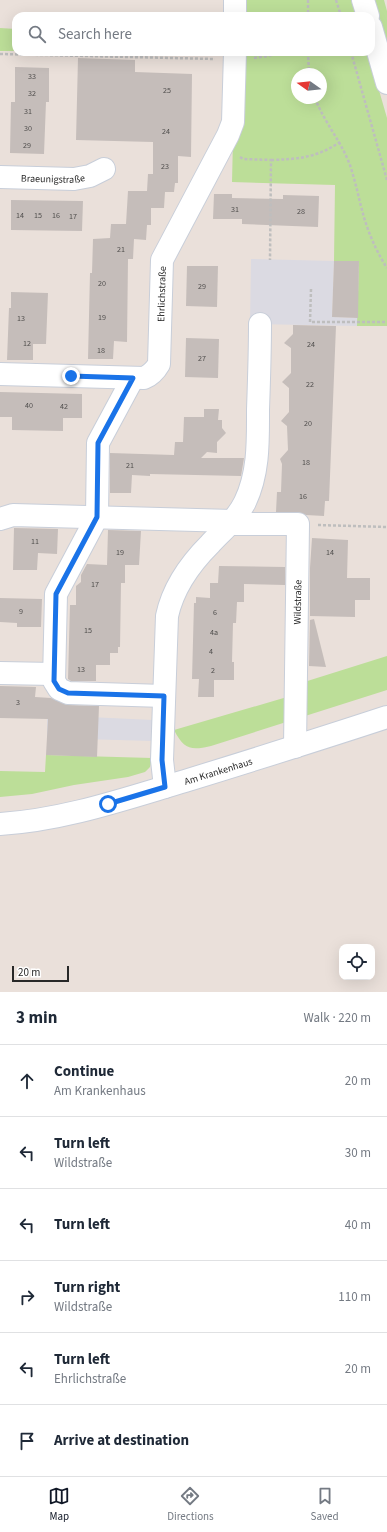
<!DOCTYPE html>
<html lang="en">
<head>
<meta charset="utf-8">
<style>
	:root { --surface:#fff; --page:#f6f6f7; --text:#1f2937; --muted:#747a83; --line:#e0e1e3; --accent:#111827 }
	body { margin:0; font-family:"Source Sans 3",sans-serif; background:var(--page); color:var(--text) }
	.controls { position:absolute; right:12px; bottom:12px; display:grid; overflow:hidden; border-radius:8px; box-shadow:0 4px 16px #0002 }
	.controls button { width:36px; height:36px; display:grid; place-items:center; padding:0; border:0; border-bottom:1px solid var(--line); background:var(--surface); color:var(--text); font:20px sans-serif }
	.compass { position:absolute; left:291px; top:68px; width:36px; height:36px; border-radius:50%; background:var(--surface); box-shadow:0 4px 16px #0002; rotate:285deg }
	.scale { position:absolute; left:12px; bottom:10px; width:57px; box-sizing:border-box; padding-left:4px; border:2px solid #282828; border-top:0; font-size:11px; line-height:14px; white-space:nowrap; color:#282828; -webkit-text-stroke:3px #fff; paint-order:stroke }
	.stop { position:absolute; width:12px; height:12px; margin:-9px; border:3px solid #1a73e8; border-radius:50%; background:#fff }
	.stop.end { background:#1a73e8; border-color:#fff; box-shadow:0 1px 4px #0008 }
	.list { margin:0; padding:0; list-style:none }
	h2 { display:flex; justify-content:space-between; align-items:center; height:52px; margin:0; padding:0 16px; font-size:17px }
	h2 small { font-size:13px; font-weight:400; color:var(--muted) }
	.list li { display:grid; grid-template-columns:26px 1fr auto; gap:12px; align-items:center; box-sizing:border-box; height:72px; padding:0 16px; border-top:1px solid var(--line) }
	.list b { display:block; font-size:15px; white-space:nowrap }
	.list p { margin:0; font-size:13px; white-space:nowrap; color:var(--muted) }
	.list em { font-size:13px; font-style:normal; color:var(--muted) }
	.icon { flex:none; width:22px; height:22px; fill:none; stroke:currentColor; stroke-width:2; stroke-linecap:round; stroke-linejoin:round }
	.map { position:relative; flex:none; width:387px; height:992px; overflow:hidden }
	.search { position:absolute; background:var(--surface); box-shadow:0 4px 16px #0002; left:12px; right:12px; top:12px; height:44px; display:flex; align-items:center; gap:10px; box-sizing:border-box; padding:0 14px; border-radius:12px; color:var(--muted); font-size:15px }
	.sheet { height:484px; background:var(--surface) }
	nav { display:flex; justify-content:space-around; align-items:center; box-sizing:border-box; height:56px; border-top:1px solid var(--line); background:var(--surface); font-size:11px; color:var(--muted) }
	nav a { display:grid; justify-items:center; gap:2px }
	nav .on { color:var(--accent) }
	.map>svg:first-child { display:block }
	.industrial { fill:#dbdae2 }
	.green { fill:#bcde98; fill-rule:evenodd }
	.building { fill:#c5bdba }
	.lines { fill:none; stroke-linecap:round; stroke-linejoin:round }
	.minor-casing { stroke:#c8ced9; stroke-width:24 }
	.path { stroke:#bebebe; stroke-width:2.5; stroke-dasharray:3 2; stroke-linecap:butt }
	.minor { stroke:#fff; stroke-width:22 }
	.route { stroke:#1a73e8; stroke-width:5 }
	.labels { text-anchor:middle; stroke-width:3; stroke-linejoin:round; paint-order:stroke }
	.number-label { font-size:8px; fill:#4f4d4c }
	.street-label { font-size:10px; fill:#282828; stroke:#fff }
</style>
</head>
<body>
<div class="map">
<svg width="387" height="992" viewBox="0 0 387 992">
	<rect width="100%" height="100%" fill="#eae0da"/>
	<g class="industrial">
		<polygon points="251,259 334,261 332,317 358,318 357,326 250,324"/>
		<polygon points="47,715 153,720 152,741 47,738"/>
	</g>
	<g class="green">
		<polygon points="235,0 353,0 358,16 235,16"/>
		<polygon points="374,0 384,0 387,11 387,47"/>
		<polygon points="0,28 16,29 16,51 0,51"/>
		<polygon points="56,52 229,52 229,56"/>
		<path d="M 235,52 L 368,52 L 387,118 L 387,326 L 357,326 L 359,261 L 334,261 L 335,185 L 232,182 ZM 297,74 L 321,74 L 321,98 L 297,98 Z"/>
		<path d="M 387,656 L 387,690 L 211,746 C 190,751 184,749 174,730 L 287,697 L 301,683 Z"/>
		<polygon points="46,755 152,758 150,767 145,772 128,777 74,785 32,794 0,797 0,771 45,772"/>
	</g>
	<g class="building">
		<polygon points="78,58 135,60 135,72 192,74 191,157 178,156 178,183 175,183 174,192 165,192 164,208 151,208 151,225 147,225 146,240 134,239 133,259 128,259 127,342 114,341 113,359 88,359 90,273 92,273 93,239 110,238 111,224 126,224 128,191 147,191 148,174 153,174 153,142 76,140"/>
		<polygon points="15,67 49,68 49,102 46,102 44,154 10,153 11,102 15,102"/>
		<polygon points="214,194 232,194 232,198 283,199 283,195 319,196 318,227 242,224 242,219 213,219"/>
		<polygon points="11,200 83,201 82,231 11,230"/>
		<polygon points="334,261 359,261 358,318 332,317"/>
		<polygon points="187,266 218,266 217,307 186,306"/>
		<polygon points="11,292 48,293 46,344 33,344 33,360 7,360 9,308 11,308"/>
		<polygon points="293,325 336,326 329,501 325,501 324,516 306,515 298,512 276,512 277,492 281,492 282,464 280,459 288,450 287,426 281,421 289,412 289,388 282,382 291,373 291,348 284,343 293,334"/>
		<polygon points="186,338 219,339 218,378 185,377"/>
		<polygon points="0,392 82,394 82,418 63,418 63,431 12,430 12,417 0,417"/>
		<polygon points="204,409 219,409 218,420 222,420 222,428 226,433 217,442 217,453 207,452 201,458 244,458 241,476 150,474 150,476 132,475 131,493 110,493 110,453 174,455 175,442 183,442 184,417 204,417"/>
		<polygon points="14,528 58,529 57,554 38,553 37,570 13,570"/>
		<polygon points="108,530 141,531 139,565 125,565 125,583 121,583 120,647 118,647 118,653 110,653 110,665 96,665 96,681 71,681 68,679 70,605 76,605 76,586 81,582 81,575 87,564 107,565"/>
		<polygon points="312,538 348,540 347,578 370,578 370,600 355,600 355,617 310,616 310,568"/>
		<polygon points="219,566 285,567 285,585 244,584 244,602 237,602 236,623 233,623 232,662 234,662 234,680 214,680 214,697 198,697 199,679 192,679 194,603 196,603 196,597 210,598 210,583 218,583"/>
		<polygon points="0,598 42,599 41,627 17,627 17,623 0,622"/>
		<polygon points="314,619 326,667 309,666 310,620"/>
		<polygon points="0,686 36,687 35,697 51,698 67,705 99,706 97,757 46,755 48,719 0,718"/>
	</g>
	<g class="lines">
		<g class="minor-casing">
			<g id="minor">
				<polyline points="363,0 368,16"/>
				<polyline points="235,16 235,0"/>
				<polyline points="371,27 387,83"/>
				<path id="s1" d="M 0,177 L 74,179 L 90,176 L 104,169"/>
				<path id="s2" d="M 0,374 L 144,378 C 151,375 155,371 159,364 L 162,260 L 228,135 L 233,122 L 235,52"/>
				<polyline points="133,378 98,443 97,517 56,594 54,681 59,689 68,693 164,696"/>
				<polyline points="0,519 13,515 233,521"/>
				<polyline points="230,524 298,524 295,747"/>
				<polyline points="0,673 54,674"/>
				<path d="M 165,787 L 162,760 L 167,616 C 173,588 189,565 210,544 C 222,531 237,519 245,502 C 259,473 258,441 258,410 C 259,381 260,353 260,324"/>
				<path id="s3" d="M 0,824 C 64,820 124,799 185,781 C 253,760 320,739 387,717"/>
			</g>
		</g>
		<g class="path">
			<polyline points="308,0 308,16"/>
			<polyline points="336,0 341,16"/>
			<polyline points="308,52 309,74"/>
			<polyline points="351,52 387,180"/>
			<polyline points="0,54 215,59"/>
			<polyline points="254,58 268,56 282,52"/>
			<path d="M 315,98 C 324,122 341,141 350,165 C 355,180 358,195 362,210 C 367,230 376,251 387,268"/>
			<polyline points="240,157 243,159 271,160 270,260"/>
			<path d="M 271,160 C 298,159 316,158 340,142"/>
			<polyline points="311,289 310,322 387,322"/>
			<polyline points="318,525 387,527"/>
		</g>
		<use href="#minor" class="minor"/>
	</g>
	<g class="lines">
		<polyline class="route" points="71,376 133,378 98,443 97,517 56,594 54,681 59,689 68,693 164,696 162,760 165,787 108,804"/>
	</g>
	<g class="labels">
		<g class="number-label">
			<text x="32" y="79">33</text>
			<text x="167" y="93">25</text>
			<text x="32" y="96">32</text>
			<text x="28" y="114">31</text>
			<text x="28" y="131">30</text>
			<text x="166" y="134">24</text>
			<text x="27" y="148">29</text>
			<text x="165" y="169">23</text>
			<text x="235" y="212">31</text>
			<text x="301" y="214">28</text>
			<text x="20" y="218">14</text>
			<text x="38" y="218">15</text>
			<text x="56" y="218">16</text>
			<text x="73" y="219">17</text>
			<text x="121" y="252">21</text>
			<text x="102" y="286">20</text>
			<text x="202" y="289">29</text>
			<text x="102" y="320">19</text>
			<text x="21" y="321">13</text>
			<text x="27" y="346">12</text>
			<text x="311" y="347">24</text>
			<text x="101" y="353">18</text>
			<text x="202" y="361">27</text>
			<text x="310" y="387">22</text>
			<text x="29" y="408">40</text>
			<text x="64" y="409">42</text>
			<text x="308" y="426">20</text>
			<text x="306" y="465">18</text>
			<text x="130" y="468">21</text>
			<text x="303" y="499">16</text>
			<text x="35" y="544">11</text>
			<text x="120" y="555">19</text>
			<text x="330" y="555">14</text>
			<text x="95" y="587">17</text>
			<text x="21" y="614">9</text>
			<text x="215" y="615">6</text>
			<text x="88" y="633">15</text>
			<text x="214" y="635">4a</text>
			<text x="211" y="654">4</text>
			<text x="81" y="672">13</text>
			<text x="213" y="673">2</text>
			<text x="18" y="705">3</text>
		</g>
		<g class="street-label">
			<text dy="4" stroke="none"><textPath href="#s1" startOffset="53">Braeunigstraße</textPath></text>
			<text dy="4" stroke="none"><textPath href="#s2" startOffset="235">Ehrlichstraße</textPath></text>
			<text transform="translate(297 602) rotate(-89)" y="4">Wildstraße</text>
			<text dy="4" stroke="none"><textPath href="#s3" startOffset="225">Am Krankenhaus</textPath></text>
		</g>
	</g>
</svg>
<div class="controls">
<button><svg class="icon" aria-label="locate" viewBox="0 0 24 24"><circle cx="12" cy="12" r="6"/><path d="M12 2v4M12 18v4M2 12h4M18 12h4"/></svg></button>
</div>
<svg class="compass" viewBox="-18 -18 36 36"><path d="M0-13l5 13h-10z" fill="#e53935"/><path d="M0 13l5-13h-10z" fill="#747a83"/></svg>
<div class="scale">20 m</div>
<div class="stop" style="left:108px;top:804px"></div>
<div class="stop end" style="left:71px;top:376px"></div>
<div class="search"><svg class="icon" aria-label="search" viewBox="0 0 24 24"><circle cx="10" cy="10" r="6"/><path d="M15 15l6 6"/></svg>Search here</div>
</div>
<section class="sheet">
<h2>3 min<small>Walk · 220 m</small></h2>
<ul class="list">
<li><svg class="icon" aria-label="ahead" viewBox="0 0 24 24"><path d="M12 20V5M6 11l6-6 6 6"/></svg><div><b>Continue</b><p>Am Krankenhaus</p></div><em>20 m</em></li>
<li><svg class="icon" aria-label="left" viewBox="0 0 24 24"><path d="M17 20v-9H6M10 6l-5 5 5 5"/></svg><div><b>Turn left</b><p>Wildstraße</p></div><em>30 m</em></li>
<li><svg class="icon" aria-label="left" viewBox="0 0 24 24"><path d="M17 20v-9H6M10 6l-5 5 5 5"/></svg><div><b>Turn left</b></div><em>40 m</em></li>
<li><svg class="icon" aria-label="right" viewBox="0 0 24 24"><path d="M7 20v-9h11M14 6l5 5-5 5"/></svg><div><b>Turn right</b><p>Wildstraße</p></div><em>110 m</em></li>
<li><svg class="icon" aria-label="left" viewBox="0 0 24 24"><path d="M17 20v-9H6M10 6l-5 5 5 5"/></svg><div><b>Turn left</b><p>Ehrlichstraße</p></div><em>20 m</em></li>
<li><svg class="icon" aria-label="arrive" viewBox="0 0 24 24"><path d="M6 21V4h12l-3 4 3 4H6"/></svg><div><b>Arrive at destination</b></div></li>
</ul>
</section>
<nav>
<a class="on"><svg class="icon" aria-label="map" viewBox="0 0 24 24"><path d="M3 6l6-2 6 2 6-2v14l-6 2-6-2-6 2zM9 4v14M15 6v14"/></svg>Map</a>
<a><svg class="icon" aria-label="directions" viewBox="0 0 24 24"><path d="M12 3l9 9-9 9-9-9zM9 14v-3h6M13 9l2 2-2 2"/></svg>Directions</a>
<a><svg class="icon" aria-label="saved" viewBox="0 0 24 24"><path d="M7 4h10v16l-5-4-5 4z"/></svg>Saved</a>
</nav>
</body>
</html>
